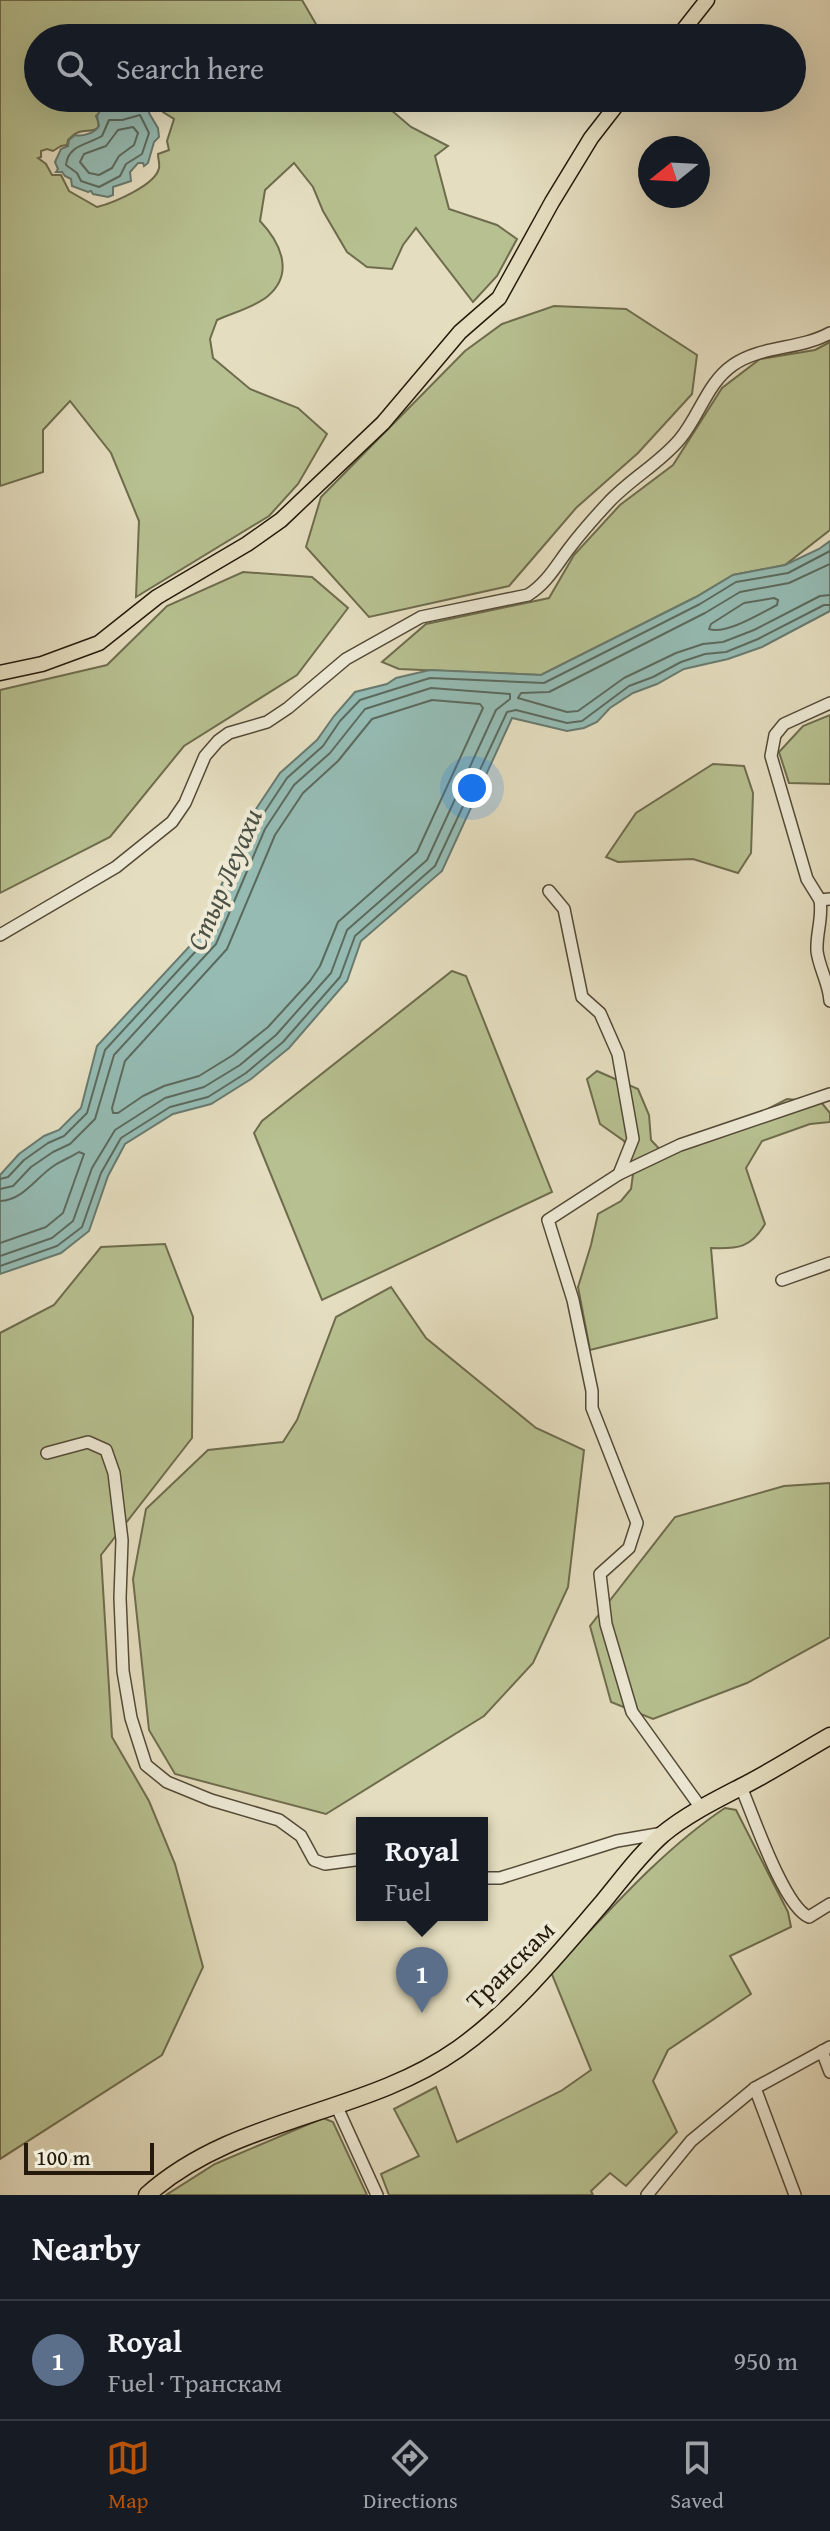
<!DOCTYPE html>
<html lang="en">
<head>
<meta charset="utf-8">
<style>
	:root { --surface:#171b24; --page:#242831; --text:#f1f3f6; --muted:#9ea1a6; --line:#363941; --accent:#b45309 }
	body { margin:0; font-family:"Gentium Book Plus",serif; background:var(--page); color:var(--text) }
	.compass { position:absolute; left:638px; top:136px; width:72px; height:72px; border-radius:50%; background:var(--surface); box-shadow:0 8px 32px #0002; rotate:252deg }
	.scale { position:absolute; left:24px; bottom:20px; width:130px; box-sizing:border-box; padding-left:8px; border:4px solid #24190a; border-top:0; font-size:22px; line-height:28px; white-space:nowrap; color:#24190a; -webkit-text-stroke:6px #ede9d5; paint-order:stroke }
	.you { position:absolute; left:472px; top:788px; width:28px; height:28px; margin:-20px; border:6px solid #fff; border-radius:50%; background:#1a73e8; box-shadow:0 0 0 12px #1a73e833 }
	.badge { display:grid; place-items:center; width:52px; height:52px; border-radius:50%; background:var(--accent); color:#fff; font-size:26px; font-weight:700 }
	.pin { position:absolute; translate:-50% -66px; filter:drop-shadow(0 2px 4px #0008) }
	.pin::after { content:''; position:absolute; top:42px; width:28px; height:24px; background:inherit; clip-path:polygon(0 0,100% 0,50% 100%) }
	.popup { position:absolute; left:356px; top:1817px; width:132px; height:104px; box-sizing:border-box; display:grid; place-content:center; border-radius:0px; background:var(--surface); filter:drop-shadow(0 2px 6px #0005); font-size:26px; white-space:nowrap; color:var(--muted) }
	.popup b { font-size:30px; color:var(--text) }
	.popup::after { content:''; position:absolute; left:50%; top:100%; margin-left:-16px; border:16px solid transparent; border-top-color:var(--surface) }
	.list { margin:0; padding:0; list-style:none }
	h2 { display:flex; justify-content:space-between; align-items:center; height:104px; margin:0; padding:0 32px; font-size:34px }
	h2 small { font-size:26px; font-weight:400; color:var(--muted) }
	.list li { display:grid; grid-template-columns:52px 1fr auto; gap:24px; align-items:center; box-sizing:border-box; height:120px; padding:0 32px; border-top:2px solid var(--line) }
	.list b { display:block; font-size:30px; white-space:nowrap }
	.list p { margin:0; font-size:26px; white-space:nowrap; color:var(--muted) }
	.list em { font-size:26px; font-style:normal; color:var(--muted) }
	.icon { flex:none; width:44px; height:44px; fill:none; stroke:currentColor; stroke-width:2; stroke-linecap:round; stroke-linejoin:round }
	.map { position:relative; flex:none; width:830px; height:2195px; overflow:hidden }
	.search { position:absolute; background:var(--surface); box-shadow:0 8px 32px #0002; left:24px; right:24px; top:24px; height:88px; display:flex; align-items:center; gap:20px; box-sizing:border-box; padding:0 28px; border-radius:44px; color:var(--muted); font-size:30px }
	.sheet { height:224px; background:var(--surface) }
	nav { display:flex; justify-content:space-around; align-items:center; box-sizing:border-box; height:112px; border-top:2px solid var(--line); background:var(--surface); font-size:22px; color:var(--muted) }
	nav a { display:grid; justify-items:center; gap:4px }
	nav .on { color:var(--accent) }
	.map>svg:first-child { display:block }
	.green { fill:#b7c090; stroke:#6e6c4d; stroke-width:2 }
	.water { fill:#95bbb3; stroke:#687a6f; stroke-width:2 }
	.lines { fill:none; stroke-linecap:round; stroke-linejoin:round }
	.shore { stroke:#5c6a5e; stroke-width:2 }
	.minor-casing { stroke:#544a37; stroke-width:14 }
	.major-casing { stroke:#24190a; stroke-width:17 }
	.highway-casing { stroke:#24190a; stroke-width:19 }
	.minor { stroke:#ede9d5; stroke-width:11 }
	.major { stroke:#e4ddbf; stroke-width:14 }
	.highway { stroke:#e4ddbf; stroke-width:16 }
	.labels { text-anchor:middle; stroke-width:8; stroke-linejoin:round; paint-order:stroke }
	.street-label { font-size:26px; fill:#24190a; stroke:#ede9d5 }
	.water-label { font-size:28px; font-style:italic; fill:#4c5245; stroke:#ede9d5 }
</style>
</head>
<body>
<div class="map">
<svg width="830" height="2195" viewBox="0 0 830 2195">
	<rect width="100%" height="100%" fill="#e4ddbf"/>
	<filter id="stains"><feTurbulence type="fractalNoise" baseFrequency=".0025" numOctaves="4"/><feColorMatrix values="0 0 0 0 .2 0 0 0 0 .09 0 0 0 0 .02 0 0 0 .5 -.17"/></filter>
	<radialGradient id="worn" r=".72"><stop offset=".6" stop-color="#630" stop-opacity="0"/><stop offset="1" stop-color="#630" stop-opacity=".3"/></radialGradient>
	<g class="green">
		<path d="M 0,0 L 302,0 L 324,38 L 38,38 L 38,98 L 139,98 L 119,110 L 107,106 L 96,116 C 105,134 89,129 79,132 C 75,133 71,137 68,140 L 67,145 L 61,146 L 53,151 L 47,149 L 41,151 L 41,157 L 38,158 L 46,164 L 52,175 L 61,175 L 69,191 L 97,207 C 113,203 156,185 159,168 C 160,164 158,159 158,154 L 169,150 L 167,141 L 174,119 L 163,112 L 161,106 L 152,98 L 377,98 L 411,127 L 448,146 L 435,156 L 449,209 L 497,225 L 517,239 L 497,276 L 473,302 L 416,228 L 403,245 L 392,269 L 367,267 L 347,252 L 323,211 L 313,187 L 294,163 L 265,190 L 260,221 C 280,242 295,273 268,296 C 255,307 232,313 217,320 L 210,339 L 213,358 L 250,389 L 298,408 L 327,434 L 298,484 L 269,516 L 136,597 L 139,521 L 111,453 L 70,401 L 43,430 L 43,472 L 0,486 Z"/>
		<polygon points="554,306 626,309 697,355 692,394 638,453 576,508 509,586 369,617 306,547 321,497 465,351 502,324"/>
		<polygon points="830,342 830,530 785,565 733,575 696,597 541,675 399,669 382,662 426,624 549,598 574,555 620,505 673,465 722,388 760,359 815,350"/>
		<polygon points="243,572 312,577 348,608 297,675 184,746 110,837 0,893 0,690 107,665 167,606"/>
		<polygon points="830,715 830,784 789,783 779,752 803,726"/>
		<polygon points="713,764 744,766 753,793 751,853 738,873 693,859 618,862 606,857 636,813"/>
		<polygon points="452,971 466,976 552,1192 322,1300 254,1133 262,1121"/>
		<path d="M 597,1071 L 638,1089 L 649,1115 L 651,1140 L 665,1155 L 698,1145 L 787,1099 L 821,1102 L 830,1113 L 830,1122 L 810,1124 L 762,1141 L 746,1168 L 765,1224 C 751,1248 738,1249 711,1248 L 717,1318 L 590,1350 L 578,1287 L 591,1245 L 598,1214 L 621,1201 L 631,1189 L 634,1167 L 624,1141 L 600,1124 L 587,1079 Z"/>
		<polygon points="165,1244 193,1317 192,1438 101,1555 112,1737 149,1801 175,1864 203,1967 162,2055 0,2159 0,1333 54,1305 101,1247"/>
		<polygon points="391,1287 426,1338 536,1428 584,1450 568,1587 533,1663 484,1716 326,1814 175,1774 149,1730 133,1579 146,1509 208,1450 283,1442 297,1420 336,1317"/>
		<polygon points="830,1483 830,1637 747,1683 653,1719 611,1702 590,1626 675,1517 784,1486"/>
		<path d="M 725,1808 L 736,1810 L 788,1912 L 791,1927 L 730,1956 L 751,1994 L 668,2050 L 653,2081 L 677,2132 L 626,2186 L 610,2173 L 591,2191 L 593,2195 L 389,2195 L 381,2174 L 419,2156 L 394,2109 L 436,2087 L 457,2142 L 561,2091 L 591,2070 L 551,1972 C 604,1917 660,1851 725,1808 Z"/>
		<polygon points="323,2118 333,2122 367,2195 166,2195 215,2164"/>
	</g>
	<g class="water">
		<path d="M 140,104 L 151,104 L 149,113 L 158,128 L 159,137 L 154,142 L 148,163 L 144,166 L 143,163 L 138,163 L 130,172 L 131,181 L 113,187 L 113,195 L 108,197 L 93,194 L 91,191 L 88,192 L 72,186 L 71,179 L 65,176 L 62,172 L 56,172 L 58,169 L 55,162 L 61,149 L 68,146 L 69,140 L 75,135 C 82,137 95,133 99,126 L 97,116 L 100,111 C 114,106 121,115 140,104 Z"/>
		<polygon points="830,541 830,611 762,647 728,659 684,669 657,684 633,693 610,708 597,722 584,728 567,731 512,718 442,871 361,941 347,981 289,1048 251,1079 211,1104 173,1114 125,1144 108,1176 89,1231 61,1253 0,1274 0,1175 19,1154 44,1136 59,1130 81,1108 97,1046 201,934 248,821 280,773 317,740 334,716 355,692 387,684 396,678 430,670 541,675 696,597 733,575 785,565 819,549"/>
	</g>
	<g class="lines">
		<g class="shore">
			<path d="M 140,115 L 149,133 L 142,154 L 126,164 L 120,176 L 99,187 L 81,181 L 77,173 L 66,165 C 68,145 87,145 102,136 L 109,120 L 122,120 Z"/>
			<polygon points="133,127 138,133 134,145 119,156 112,168 99,175 89,173 80,162 84,154 106,146 118,130"/>
			<polyline points="830,564 789,583 740,592 705,613 549,692 521,693 518,698 567,712 578,711 624,678 676,653 703,644 723,642 754,630 820,596 830,595"/>
			<path d="M 774,598 L 778,600 L 777,605 C 761,613 726,635 709,629 L 711,624 L 744,603 Z"/>
			<polygon points="432,700 480,704 483,708 417,852 338,922 320,966 310,981 268,1027 233,1055 199,1076 164,1086 143,1096 118,1113 113,1113 112,1108 125,1061 227,949 275,835 303,793 338,761 372,719"/>
			<polyline points="0,1179 8,1177 24,1160 48,1143 64,1136 87,1113 105,1050 207,939 256,825 287,778 323,746 340,721 360,700 430,678 544,683 700,604 736,582 788,573 830,551"/>
			<polyline points="0,1189 13,1186 31,1167 53,1152 70,1144 95,1119 114,1055 216,944 265,829 294,785 330,753 365,709 431,688 510,694 510,699 496,710 427,860 347,930 331,973 276,1035 240,1065 204,1087 165,1098 115,1130 92,1168 73,1221 52,1238 0,1256"/>
			<path d="M 0,1201 C 24,1200 36,1177 55,1165 C 63,1160 71,1157 79,1152 L 84,1154 L 63,1213 L 46,1227 L 0,1243"/>
			<polyline points="0,1266 57,1246 82,1227 101,1173 121,1138 170,1107 208,1097 246,1073 283,1042 340,977 355,936 435,866 507,712 516,710 567,723 582,721 629,686 653,677 681,662 705,654 726,652 758,639 824,605 830,605"/>
		</g>
		<g class="minor-casing">
			<g id="minor">
				<polyline points="830,703 784,724 775,735 771,756 807,879 820,900 830,899"/>
				<polyline points="549,891 564,909 582,997 600,1013 618,1054 633,1139 619,1174 548,1220 573,1300 592,1391 592,1408 637,1523 629,1548 600,1574 606,1624 632,1712 701,1808"/>
				<path d="M 820,900 C 823,918 816,933 817,951 C 819,968 829,983 830,1001"/>
				<path d="M 0,935 L 116,867 L 172,822 L 185,803 L 205,756 L 218,741 L 229,733 L 267,722 L 288,708 L 346,659 L 421,617 L 528,595 C 546,584 556,566 568,550 C 580,534 594,518 608,503 C 630,479 659,464 680,439 C 700,415 707,383 733,365 C 762,345 799,350 830,333"/>
				<polyline points="619,1174 680,1145 830,1094"/>
				<polyline points="782,1280 830,1263"/>
				<polyline points="47,1453 88,1442 106,1450 114,1473 122,1540 120,1598 123,1671 131,1718 146,1765 167,1782 211,1800 279,1820 301,1836 314,1860 325,1864 362,1859"/>
				<path d="M 741,1787 C 753,1815 784,1907 809,1917 L 830,1904"/>
				<polyline points="482,1878 500,1878 617,1841 663,1833"/>
				<polyline points="822,2051 830,2072"/>
				<polyline points="755,2088 795,2195"/>
				<polyline points="336,2105 377,2195"/>
				<polyline points="647,2195 691,2141 755,2088 830,2047"/>
			</g>
		</g>
		<g class="major-casing">
			<g id="major">
				<polyline points="677,38 707,0"/>
				<polyline points="0,673 42,664 99,643 157,597 247,544 281,520 383,423 460,332 499,298 552,202 591,138 622,98"/>
			</g>
		</g>
		<g class="highway-casing">
			<path id="highway" d="M 147,2195 C 235,2116 363,2116 458,2049 C 513,2010 559,1953 603,1902 C 622,1879 640,1854 663,1834 C 686,1815 714,1801 741,1787 C 771,1772 800,1753 830,1736"/>
		</g>
		<use href="#minor" class="minor"/>
		<use href="#major" class="major"/>
		<use href="#highway" class="highway"/>
	</g>
	<g class="labels">
		<g class="street-label">
			<text transform="translate(510 1965) rotate(-45)" y="9">Транскам</text>
		</g>
		<g class="water-label">
			<text transform="translate(224 879) rotate(-67)" y="10">Стыр Леуахи</text>
		</g>
	</g>
	<rect width="100%" height="100%" filter="url(#stains)"/>
	<rect width="100%" height="100%" fill="url(#worn)"/>
</svg>
<svg class="compass" viewBox="-18 -18 36 36"><path d="M0-13l5 13h-10z" fill="#e53935"/><path d="M0 13l5-13h-10z" fill="#9ea1a6"/></svg>
<div class="scale">100 m</div>
<div class="you"></div>
<div class="pin badge" style="left:422px;top:2013px;background:#5c6f8a">1</div>
<div class="popup"><b>Royal</b>Fuel</div>
<div class="search"><svg class="icon" aria-label="search" viewBox="0 0 24 24"><circle cx="10" cy="10" r="6"/><path d="M15 15l6 6"/></svg>Search here</div>
</div>
<section class="sheet">
<h2>Nearby<small></small></h2>
<ul class="list">
<li><span class="badge" style="background:#5c6f8a">1</span><div><b>Royal</b><p>Fuel · Транскам</p></div><em>950 m</em></li>
</ul>
</section>
<nav>
<a class="on"><svg class="icon" aria-label="map" viewBox="0 0 24 24"><path d="M3 6l6-2 6 2 6-2v14l-6 2-6-2-6 2zM9 4v14M15 6v14"/></svg>Map</a>
<a><svg class="icon" aria-label="directions" viewBox="0 0 24 24"><path d="M12 3l9 9-9 9-9-9zM9 14v-3h6M13 9l2 2-2 2"/></svg>Directions</a>
<a><svg class="icon" aria-label="saved" viewBox="0 0 24 24"><path d="M7 4h10v16l-5-4-5 4z"/></svg>Saved</a>
</nav>
</body>
</html>
